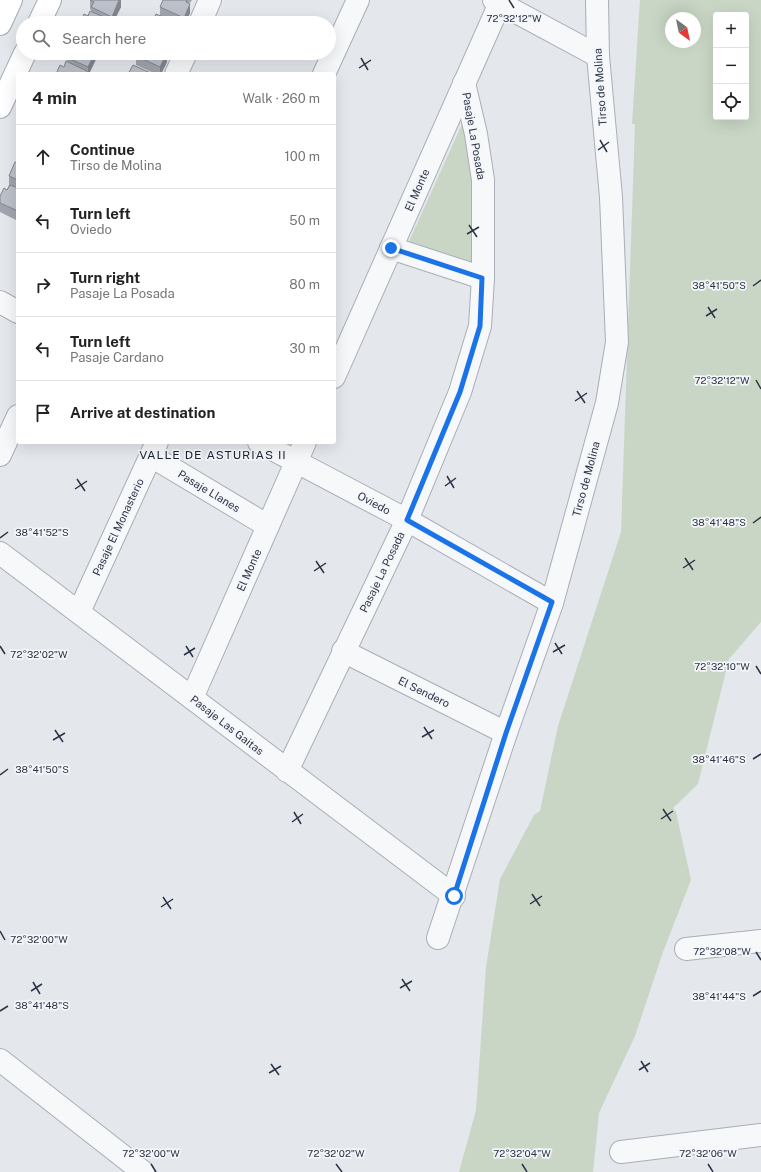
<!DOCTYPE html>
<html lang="en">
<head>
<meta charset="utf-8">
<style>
	:root { --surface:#fff; --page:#f2f2f2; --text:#222; --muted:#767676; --line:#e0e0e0 }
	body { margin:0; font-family:"Public Sans",sans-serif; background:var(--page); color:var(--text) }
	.controls { position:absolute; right:12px; top:12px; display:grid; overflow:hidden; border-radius:4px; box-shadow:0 4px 16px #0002 }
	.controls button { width:36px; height:36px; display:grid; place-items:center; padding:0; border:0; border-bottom:1px solid var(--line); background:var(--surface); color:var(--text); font:20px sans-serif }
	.compass { position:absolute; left:665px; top:12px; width:36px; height:36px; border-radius:50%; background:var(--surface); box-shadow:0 4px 16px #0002; rotate:147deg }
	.stop { position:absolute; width:12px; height:12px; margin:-9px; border:3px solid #1a73e8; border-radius:50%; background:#fff }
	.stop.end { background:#1a73e8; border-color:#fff; box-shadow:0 1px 4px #0008 }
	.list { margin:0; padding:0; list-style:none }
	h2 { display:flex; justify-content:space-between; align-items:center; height:52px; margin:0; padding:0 16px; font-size:17px }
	h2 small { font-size:13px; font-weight:400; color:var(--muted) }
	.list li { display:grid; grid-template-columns:26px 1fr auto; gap:12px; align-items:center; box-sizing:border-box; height:64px; padding:0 16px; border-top:1px solid var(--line) }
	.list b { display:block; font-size:15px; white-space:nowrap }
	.list p { margin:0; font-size:13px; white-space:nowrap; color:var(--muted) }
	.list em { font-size:13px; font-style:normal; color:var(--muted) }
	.icon { flex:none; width:22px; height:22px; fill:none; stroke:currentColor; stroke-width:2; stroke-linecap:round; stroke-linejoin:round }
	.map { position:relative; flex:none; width:761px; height:1172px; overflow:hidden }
	.search { position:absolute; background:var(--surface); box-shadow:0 4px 16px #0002; left:16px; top:16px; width:320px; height:44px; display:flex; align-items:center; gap:10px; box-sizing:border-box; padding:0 14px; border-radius:22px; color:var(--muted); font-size:15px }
	.panel { position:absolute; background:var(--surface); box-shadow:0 4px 16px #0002; left:16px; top:72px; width:320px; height:372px; border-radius:4px }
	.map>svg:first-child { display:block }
	.green { fill:#c9d6c5; fill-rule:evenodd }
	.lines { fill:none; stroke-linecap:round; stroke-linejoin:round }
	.minor-casing { stroke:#a9aeb7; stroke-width:24 }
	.major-casing { stroke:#a3abb8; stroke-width:24 }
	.minor { stroke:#f7f8fa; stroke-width:22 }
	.major { stroke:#fff; stroke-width:22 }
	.wall { fill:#a1a5ae }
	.shaded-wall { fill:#83868d }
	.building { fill:#bbc0ca; stroke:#83868d }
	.route { stroke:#1a73e8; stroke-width:5 }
	.ticks { fill:none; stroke:#2b3445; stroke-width:1.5 }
	.labels { text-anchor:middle; stroke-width:3.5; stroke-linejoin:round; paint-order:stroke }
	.street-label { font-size:11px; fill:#2b3445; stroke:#f4f6f9 }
	.neighbourhood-label { font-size:12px; letter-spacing:1px; fill:#1d2536; stroke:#f4f6f9 }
	.ticks-label { font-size:10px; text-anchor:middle; fill:#2b3445; stroke:#f4f6f9; stroke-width:3.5; stroke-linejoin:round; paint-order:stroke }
</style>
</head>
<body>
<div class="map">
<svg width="761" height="1172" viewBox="0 0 761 1172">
	<rect width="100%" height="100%" fill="#e4e7ec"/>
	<g class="green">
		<path d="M 640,0 L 761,0 L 761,622 L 729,659 L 698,784 L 673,808 L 676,812 L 691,880 L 663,952 L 635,1036 L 599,1113 L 593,1172 L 459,1172 L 476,1110 L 486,967 L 500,879 L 534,815 L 540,811 L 558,726 L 621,532 L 635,124 L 632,124 ZM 716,15 L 746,15 L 746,117 L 716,117 ZM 671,18 L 695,18 L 695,42 L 671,42 Z"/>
		<polygon points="463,122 474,187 473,273 407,246"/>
	</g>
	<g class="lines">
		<g class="minor-casing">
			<g id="minor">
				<polyline points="494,0 598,56"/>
				<polyline points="200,23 210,0"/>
				<polyline points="176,74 186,53"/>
				<polyline points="324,74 358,0"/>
				<polyline points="391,248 483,278"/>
				<polyline points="0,302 18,312"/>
				<polyline points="334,377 500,3"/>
				<polyline points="259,442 407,520 552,603"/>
				<polyline points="0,455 18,416"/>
				<polyline points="151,456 268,526"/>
				<polyline points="0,553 454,896"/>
				<polyline points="79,612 157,442"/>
				<polyline points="343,651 506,733"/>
				<polyline points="192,698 305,442"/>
				<polyline points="287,771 407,520 460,392 480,326 483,278 483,180 476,134 464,83"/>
				<polyline points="438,938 506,733 552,603 607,403 617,342 611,197 598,56 597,0"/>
				<polyline points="686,949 761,941"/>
				<polyline points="0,1060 143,1172"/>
				<polyline points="621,1152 761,1135"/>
			</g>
		</g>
		<g class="major-casing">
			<g id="major">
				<polyline points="39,23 50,0"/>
				<polyline points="0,24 11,0"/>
				<polyline points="0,107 25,53"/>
			</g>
		</g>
		<use href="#minor" class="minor"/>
		<use href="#major" class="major"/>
	</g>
	<g class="wall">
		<polygon points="90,0 121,0 121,7 113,23 80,23 88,16 91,11 91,10 90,9"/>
		<polygon points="163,0 192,0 190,3 189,2 190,13 185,23 152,23 160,16 160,7"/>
		<polygon points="66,53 97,53 97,57 89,74 56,74 64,67 68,62 68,61 66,60"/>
		<polygon points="136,56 167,62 161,74 156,74 136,65"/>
		<polygon points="18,163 18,221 0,212 0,196 7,190 9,185 9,176"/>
	</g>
	<g class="shaded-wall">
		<polygon points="119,0 121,0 121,7 113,23 112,23 112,17"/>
		<polygon points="190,4 190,13 185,23 184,23 184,18"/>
		<polygon points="95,53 97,53 97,57 89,74 88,74 88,67"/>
		<polygon points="167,53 167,62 161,74 160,74 160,67"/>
	</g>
	<g class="building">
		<polygon points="90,0 119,0 112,17 91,7 94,2"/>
		<polygon points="163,0 187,0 186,2 190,4 184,18 160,7"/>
		<polygon points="90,11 110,20 109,23 80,23 84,14 88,16"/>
		<polygon points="156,14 176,23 152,23"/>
		<polygon points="70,53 95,53 88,67 68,58"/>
		<polygon points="138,53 167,53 160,67 136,56"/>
		<polygon points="66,61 87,71 85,74 56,74 60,65 64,67"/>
		<polygon points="133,65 153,74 128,74"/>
		<polygon points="15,162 18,163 18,180 9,176"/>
		<polygon points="10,185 18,188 18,211 0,203 0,196 4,188 7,190"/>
	</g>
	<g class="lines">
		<polyline class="route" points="391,248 482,278 480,326 460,392 407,520 552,602 506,733 454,896"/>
	</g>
	<path class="ticks" d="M 509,0 L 514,8M 361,58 L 368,70M 359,68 L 371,60M 600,140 L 607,152M 598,150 L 609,142M 469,225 L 477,237M 467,234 L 479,227M 753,286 L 761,280M 708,307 L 715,318M 706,316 L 717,309M 756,380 L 761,389M 577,391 L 585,403M 575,401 L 587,393M 447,476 L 454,488M 77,479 L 85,491M 445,486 L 456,478M 75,489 L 87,481M 753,523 L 761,517M 0,538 L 8,532M 685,558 L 693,570M 316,561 L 324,573M 683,568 L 695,560M 314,571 L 326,563M 555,643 L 562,654M 0,646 L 5,654M 186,646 L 193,657M 553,652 L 565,645M 184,655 L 195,648M 756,666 L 761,674M 424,727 L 432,739M 55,730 L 63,742M 422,737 L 434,730M 53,740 L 65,733M 753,759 L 761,754M 0,775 L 8,769M 663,809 L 671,821M 294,812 L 301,824M 661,819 L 673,811M 292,822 L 303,814M 532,894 L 540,906M 163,897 L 171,909M 530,904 L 542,896M 161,907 L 173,899M 0,931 L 5,940M 756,952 L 761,960M 402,979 L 410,991M 33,982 L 40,994M 400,988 L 412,981M 31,991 L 42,984M 753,996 L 761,991M 0,1011 L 8,1006M 641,1061 L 648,1072M 271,1064 L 279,1075M 639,1070 L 650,1063M 269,1073 L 281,1066M 151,1164 L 156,1172M 336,1164 L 342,1172M 522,1164 L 527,1172M 708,1164 L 713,1172"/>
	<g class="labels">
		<g class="street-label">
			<text transform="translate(600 87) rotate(-94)" y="4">Tirso de Molina</text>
			<text transform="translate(474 136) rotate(80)" y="4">Pasaje La Posada</text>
			<text transform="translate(417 190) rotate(-66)" y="4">El Monte</text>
			<text transform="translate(586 479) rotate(-75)" y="4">Tirso de Molina</text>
			<text transform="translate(209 491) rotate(31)" y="4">Pasaje Llanes</text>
			<text transform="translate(374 503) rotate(28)" y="4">Oviedo</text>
			<text transform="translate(118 527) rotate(-65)" y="4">Pasaje El Monasterio</text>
			<text transform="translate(249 570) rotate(-66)" y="4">El Monte</text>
			<text transform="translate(382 572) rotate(-64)" y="4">Pasaje La Posada</text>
			<text transform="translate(424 692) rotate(26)" y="4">El Sendero</text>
			<text transform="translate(227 725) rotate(38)" y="4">Pasaje Las Gaitas</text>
		</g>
		<g class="neighbourhood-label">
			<text x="213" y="459">VALLE DE ASTURIAS II</text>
		</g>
	</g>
	<g class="ticks-label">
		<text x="514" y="22">72°32'12"W</text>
		<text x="719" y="289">38°41'50"S</text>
		<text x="722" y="384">72°32'12"W</text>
		<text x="719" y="526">38°41'48"S</text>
		<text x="42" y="536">38°41'52"S</text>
		<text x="39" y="658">72°32'02"W</text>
		<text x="722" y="670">72°32'10"W</text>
		<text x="719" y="763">38°41'46"S</text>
		<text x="42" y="773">38°41'50"S</text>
		<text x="39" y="943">72°32'00"W</text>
		<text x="722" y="955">72°32'08"W</text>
		<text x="719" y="1000">38°41'44"S</text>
		<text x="42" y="1009">38°41'48"S</text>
		<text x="151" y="1157">72°32'00"W</text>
		<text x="336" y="1157">72°32'02"W</text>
		<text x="522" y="1157">72°32'04"W</text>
		<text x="708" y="1157">72°32'06"W</text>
	</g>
</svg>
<div class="controls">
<button>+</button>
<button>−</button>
<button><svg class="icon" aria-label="locate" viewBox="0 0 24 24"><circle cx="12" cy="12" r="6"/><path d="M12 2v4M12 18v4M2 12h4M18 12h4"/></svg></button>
</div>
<svg class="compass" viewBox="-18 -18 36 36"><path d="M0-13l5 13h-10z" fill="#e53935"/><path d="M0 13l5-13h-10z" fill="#767676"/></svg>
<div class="stop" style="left:454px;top:896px"></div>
<div class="stop end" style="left:391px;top:248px"></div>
<div class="search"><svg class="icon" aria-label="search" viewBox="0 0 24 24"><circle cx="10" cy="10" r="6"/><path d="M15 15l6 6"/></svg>Search here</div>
<section class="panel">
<h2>4 min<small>Walk · 260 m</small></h2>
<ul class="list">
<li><svg class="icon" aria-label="ahead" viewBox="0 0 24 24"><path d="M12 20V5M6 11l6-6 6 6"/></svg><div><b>Continue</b><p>Tirso de Molina</p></div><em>100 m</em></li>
<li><svg class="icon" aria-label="left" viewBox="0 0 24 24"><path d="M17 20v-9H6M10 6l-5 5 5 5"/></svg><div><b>Turn left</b><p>Oviedo</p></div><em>50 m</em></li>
<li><svg class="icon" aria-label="right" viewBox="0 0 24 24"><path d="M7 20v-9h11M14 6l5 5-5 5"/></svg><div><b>Turn right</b><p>Pasaje La Posada</p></div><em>80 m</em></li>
<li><svg class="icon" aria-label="left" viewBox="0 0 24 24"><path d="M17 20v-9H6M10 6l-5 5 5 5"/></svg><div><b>Turn left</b><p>Pasaje Cardano</p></div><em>30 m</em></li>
<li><svg class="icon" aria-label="arrive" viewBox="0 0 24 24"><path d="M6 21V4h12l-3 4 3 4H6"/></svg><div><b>Arrive at destination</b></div></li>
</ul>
</section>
</div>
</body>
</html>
